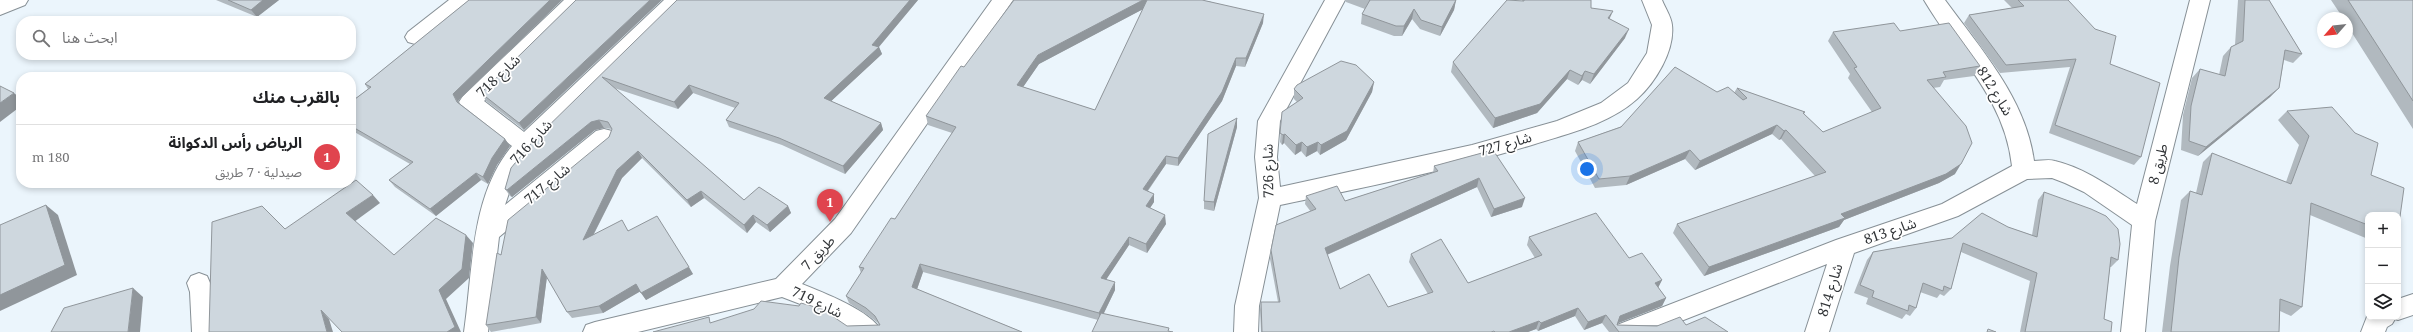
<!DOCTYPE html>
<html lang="ar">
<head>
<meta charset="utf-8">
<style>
	:root { --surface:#fff; --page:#f2f2f2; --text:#202124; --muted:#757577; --line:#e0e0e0; --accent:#7c3aed }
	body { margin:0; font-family:"Noto Serif","Noto Sans Arabic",serif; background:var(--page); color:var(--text); direction:rtl }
	.controls { position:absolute; right:12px; bottom:12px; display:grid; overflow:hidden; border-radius:8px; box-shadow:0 2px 6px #0003 }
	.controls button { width:36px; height:36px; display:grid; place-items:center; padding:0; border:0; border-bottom:1px solid var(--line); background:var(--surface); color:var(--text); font:20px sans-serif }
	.compass { position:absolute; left:2317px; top:12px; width:36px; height:36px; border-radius:50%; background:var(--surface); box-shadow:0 2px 6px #0003; rotate:242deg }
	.you { position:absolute; left:1587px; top:169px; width:14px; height:14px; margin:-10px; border:3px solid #fff; border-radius:50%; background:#1a73e8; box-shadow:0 0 0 6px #1a73e833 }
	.badge { display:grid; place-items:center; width:26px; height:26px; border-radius:50%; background:var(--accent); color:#fff; font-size:13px; font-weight:700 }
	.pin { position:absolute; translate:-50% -33px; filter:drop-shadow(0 1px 2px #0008) }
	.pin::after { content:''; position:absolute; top:21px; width:14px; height:12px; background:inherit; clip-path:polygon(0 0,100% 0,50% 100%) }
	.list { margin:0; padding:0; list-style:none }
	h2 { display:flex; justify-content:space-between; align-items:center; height:52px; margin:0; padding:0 16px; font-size:17px }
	h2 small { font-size:13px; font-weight:400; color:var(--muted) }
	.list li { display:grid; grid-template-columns:26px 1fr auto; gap:12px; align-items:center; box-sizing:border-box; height:64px; padding:0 16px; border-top:1px solid var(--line) }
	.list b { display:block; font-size:15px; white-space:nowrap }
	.list p { margin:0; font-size:13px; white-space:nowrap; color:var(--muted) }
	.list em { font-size:13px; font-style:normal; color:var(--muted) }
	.icon { flex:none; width:22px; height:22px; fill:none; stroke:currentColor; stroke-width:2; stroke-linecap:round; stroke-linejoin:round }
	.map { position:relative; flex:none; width:2413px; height:332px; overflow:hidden; direction:ltr }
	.search { position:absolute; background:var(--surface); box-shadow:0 2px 6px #0003; left:16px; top:16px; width:340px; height:44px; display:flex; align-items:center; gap:10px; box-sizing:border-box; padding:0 14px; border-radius:16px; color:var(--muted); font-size:15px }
	.panel { position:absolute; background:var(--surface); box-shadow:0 2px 6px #0003; left:16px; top:72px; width:340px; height:116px; border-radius:16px; direction:rtl }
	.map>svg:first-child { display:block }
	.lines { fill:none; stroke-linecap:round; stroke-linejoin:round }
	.minor-casing { stroke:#879096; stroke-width:2 }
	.minor { fill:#fff; fill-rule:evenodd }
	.wall { fill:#b1b9bf; fill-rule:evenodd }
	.shaded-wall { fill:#90969b }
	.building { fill:#ced7de; stroke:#90969b }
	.labels { text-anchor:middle; stroke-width:3.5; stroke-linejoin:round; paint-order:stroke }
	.street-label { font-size:14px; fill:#333639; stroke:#fff }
</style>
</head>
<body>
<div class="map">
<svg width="2413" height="332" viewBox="0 0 2413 332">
	<rect width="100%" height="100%" fill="#ebf5fc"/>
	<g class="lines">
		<g class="minor-casing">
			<g id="minor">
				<polygon points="0,0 28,0 25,5 0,15"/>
				<polygon points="449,0 473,0 470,5 422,42 415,44 408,42 405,37 408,32"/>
				<path d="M 564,0 L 586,0 L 484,101 L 524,132 L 664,0 L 686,0 L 538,146 L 515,175 L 505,205 L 596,131 L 604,129 L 612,131 L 615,137 L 612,143 L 499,237 L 488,332 L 464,332 C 473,271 470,196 512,146 L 463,108 L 459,102 L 463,96 Z"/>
				<path d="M 992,0 L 1013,0 L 851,233 L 802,284 C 824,293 872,311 882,332 L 850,332 L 821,312 L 782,297 L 638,332 L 583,332 L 586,325 L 595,322 L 776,279 L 835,219 Z"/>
				<path d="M 1325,0 L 1345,0 L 1280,121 L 1277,157 L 1280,187 L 1472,145 L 1557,121 L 1601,103 L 1628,83 L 1647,53 L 1652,25 L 1642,0 L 1662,0 C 1665,8 1671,16 1672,25 C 1675,51 1655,83 1637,99 C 1609,124 1570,133 1535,144 C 1451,170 1366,187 1280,205 L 1259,306 L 1258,332 L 1234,332 L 1235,306 L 1259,198 L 1255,157 L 1258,121 Z"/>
				<path d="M 1924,0 L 1945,0 C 1980,48 2026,99 2034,161 C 2041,161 2049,159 2055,161 C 2085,168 2112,188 2137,204 L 2190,0 L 2210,0 L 2155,221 L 2145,332 L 2121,332 L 2132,225 L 2084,192 L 2065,183 L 2052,178 L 2027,179 L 1958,216 L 1854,253 L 1829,332 L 1805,332 L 1827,264 L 1653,332 L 1614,332 L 1617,325 L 1836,240 L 1942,204 L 2012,166 C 2005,99 1957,56 1924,0 Z"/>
				<polygon points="199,273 207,276 214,292 216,332 192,332 190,292 187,283 191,276"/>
				<polygon points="2413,294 2413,315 2398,320 2395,319 2392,324 2387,327 2385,332 2361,332 2368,314 2368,317 2398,317 2398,299"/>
			</g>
		</g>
		<use href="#minor" class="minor"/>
	</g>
	<g class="wall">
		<polygon points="216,0 279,0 257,17"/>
		<polygon points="469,0 562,0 458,101 459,103 505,139 510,146 497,165 488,184 481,180 436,216 395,187 389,180 410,164 351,130 351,102 368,89 365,84"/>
		<polygon points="576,0 524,130 486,101 481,93"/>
		<polygon points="677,0 918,0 879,47 882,54 831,101 881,123 883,130 845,174 782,145 729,127 726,120 735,108 693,93 678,109 614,88 744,200 788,206 791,213 770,232 756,222 747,233 704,198 691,207 642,158 622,178 594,234 628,230 693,274 646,300 640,291 603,313 572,318 567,312 547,277 541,323 491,332 486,325 501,255 609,137 612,129 604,128 595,130 512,197 510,196 505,189 511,168"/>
		<path d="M 1014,0 L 1209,1 L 1263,23 L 1245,67 L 1236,66 L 1222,101 L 1178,166 L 1166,164 L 1148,191 L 1154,202 L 1150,208 L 1166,224 L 1147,253 L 1129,245 L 1106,279 L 1115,290 L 1104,313 L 1098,320 L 923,272 L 917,289 L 1022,332 L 711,322 L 847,326 L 879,325 L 878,323 L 869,316 L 849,303 L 846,296 L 861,273 L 859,267 L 895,219 L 952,133 L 928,125 L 926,116 L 964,67 ZM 1143,9 L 1095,110 L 1023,87 L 1039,64 Z"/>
		<polygon points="1345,0 1456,0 1454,10 1440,36 1420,29 1412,19 1402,36 1394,36 1361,24 1362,14 1365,9 1346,2"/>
		<polygon points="1522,0 1591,0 1591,8 1610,19 1625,38 1590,84 1582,80 1578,85 1567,79 1537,113 1493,128 1451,72 1453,62 1522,1"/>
		<polygon points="2004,0 2068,0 2110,64 2141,157 2134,165 2049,133 2070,67 2000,73 1964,23 1969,15 2012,8"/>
		<polygon points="2238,0 2269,0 2302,54 2293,63 2284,60 2279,88 2270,97 2198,156 2181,150 2183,115 2192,78 2200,69 2219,75 2223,56 2231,47 2235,45"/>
		<polygon points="2331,0 2413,0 2413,129 2347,25 2347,18 2343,18"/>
		<polygon points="1900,31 1980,66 1974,76 1944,80 1940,87 1933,88 1955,174 1939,183 1844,220 1839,227 1704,276 1673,233 1677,224 1815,176 1781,139 1779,140 1772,134 1695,170 1685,159 1626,185 1595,188 1575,151 1578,142 1717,92 1734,93 1737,88 1805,112 1804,114 1823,132 1872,112 1848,78 1850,74 1828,41 1833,32"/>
		<polygon points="1374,82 1372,92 1346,140 1320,155 1317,151 1306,157 1301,151 1295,155 1284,143 1282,145 1280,142 1282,112 1297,102 1294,99 1294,89"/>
		<polygon points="2287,111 2371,175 2368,215 2368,239 2310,215 2302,307 2291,316 2280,311 2279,332 2162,332 2170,266 2181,200 2190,191 2196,193 2203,162 2212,153 2286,182 2299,145 2278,120"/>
		<polygon points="1237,118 1237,127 1214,211 1204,209 1204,201"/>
		<polygon points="1493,150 1522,207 1491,217 1477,187 1327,255 1340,289 1388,307 1428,294 1409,262 1411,254 1468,283 1535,258 1527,245 1529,237 1629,258 1662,280 1658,287 1666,298 1662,306 1618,323 1617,325 1686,325 1728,332 1609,332 1602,323 1584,330 1575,316 1538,331 1536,329 1528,332 1261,332 1260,310 1261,302 1278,302 1270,259 1271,250 1311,212 1305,204 1306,196 1345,201 1433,173 1434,166"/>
		<polygon points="2044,192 2118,260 2111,267 2110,267 2104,319 2111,332 2020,332 2030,281 1961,252 1951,289 1944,296 1940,294 1937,298 1920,292 1916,308 1910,316 1906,314 1902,319 1866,304 1868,298 1854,293 1867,260 1873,252 1952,238 2008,227 2032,235 2038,200"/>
	</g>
	<g class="shaded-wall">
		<polygon points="263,0 279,0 257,17 251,10"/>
		<polygon points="550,0 562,0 458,101 462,109 453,94"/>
		<polygon points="650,0 662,0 524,130 519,123"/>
		<polygon points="910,0 918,0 877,49 879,47 882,54 827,105 824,98 872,45"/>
		<polygon points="1143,0 1149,0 1149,6 1039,64 1019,93 1017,85 1038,55"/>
		<polygon points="1456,0 1454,10 1440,36 1442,27"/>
		<polygon points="1414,9 1412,19 1402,36 1404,26"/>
		<polygon points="1613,11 1609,20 1608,18"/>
		<polygon points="1264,14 1263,23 1245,67 1246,58"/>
		<polygon points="1629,29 1625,38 1590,84 1594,74"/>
		<polygon points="1236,58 1236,66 1222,101 1178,166 1178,158"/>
		<polygon points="1570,70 1567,79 1537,113 1493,128 1495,118"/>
		<polygon points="1585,71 1582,80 1578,85 1582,76"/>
		<polygon points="1374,82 1372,92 1346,140 1320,155 1321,145"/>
		<polygon points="689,85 693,93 678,109 674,102"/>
		<polygon points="2279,88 2270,97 2198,156 2206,147"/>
		<polygon points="14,93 21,99 21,106 0,122 0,103"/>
		<polygon points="1237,118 1237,127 1214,211 1214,202"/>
		<polygon points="599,120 604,128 595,130 512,197 507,190 591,122"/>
		<polygon points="881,123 883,130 845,174 843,166"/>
		<polygon points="1777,125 1772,134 1695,170 1700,161"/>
		<polygon points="1786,130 1781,139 1779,140 1784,131"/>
		<polygon points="1285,134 1284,143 1282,145 1283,135"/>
		<polygon points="505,139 510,146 497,165 488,184 483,177 492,158"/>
		<polygon points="1302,142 1301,151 1295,155 1296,145"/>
		<polygon points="1318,142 1317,151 1306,157 1307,147"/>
		<polygon points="1690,150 1685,159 1626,185 1630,176"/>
		<polygon points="638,151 642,158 622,178 587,247 583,240 617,170"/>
		<polygon points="1166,156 1166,164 1143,197 1143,189"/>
		<polygon points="1961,164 1955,174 1939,183 1844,220 1839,227 1704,276 1709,267"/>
		<polygon points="476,173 481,180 436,216 430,209"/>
		<polygon points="1479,178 1477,187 1324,256 1325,248"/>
		<polygon points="701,191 704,198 691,207 687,200"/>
		<polygon points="1154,194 1154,202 1146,214 1146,206"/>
		<polygon points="373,195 380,203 354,222 346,213"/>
		<polygon points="1525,198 1522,207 1491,217 1494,209"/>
		<polygon points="46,205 58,215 77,275 0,311 0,295"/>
		<polygon points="788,206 791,213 770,232 767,225"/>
		<polygon points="753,215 756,222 747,233 744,225"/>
		<polygon points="1165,215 1166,224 1147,253 1146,244"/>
		<polygon points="466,235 473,243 469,278 446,299 461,332 447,332 439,290"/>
		<polygon points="1129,237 1129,245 1102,286 1101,278"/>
		<polygon points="920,264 923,272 915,295 912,287"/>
		<polygon points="689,267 693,274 646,300 641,293"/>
		<polygon points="542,269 547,276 541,323 536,317"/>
		<polygon points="1662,280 1658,288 1655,283"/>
		<polygon points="1115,282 1115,290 1100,321 1099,313"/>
		<polygon points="636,284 641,291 603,313 599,306"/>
		<polygon points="133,288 143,297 140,332 128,332"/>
		<polygon points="1666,298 1662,306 1616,324 1620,316"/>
		<polygon points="1578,308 1575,316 1538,331 1541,323"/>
		<polygon points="321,310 329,319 333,332 327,332"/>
		<polygon points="1606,315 1602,323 1584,330 1588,322"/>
		<polygon points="1539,321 1536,329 1528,332 1509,332"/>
	</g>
	<g class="building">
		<polygon points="228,0 263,0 251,10"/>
		<polygon points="469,0 550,0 453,94 457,102 505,139 492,158 483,177 476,173 430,209 389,180 413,162 351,126 351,102 371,87 365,84"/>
		<polygon points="576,0 650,0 519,123 481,93"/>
		<polygon points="677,0 910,0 872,45 879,47 824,98 881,123 843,166 779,138 726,120 739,103 689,85 674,102 602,77 744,200 759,187 788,206 767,225 753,215 744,225 701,191 687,200 638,151 617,170 583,240 622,220 628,231 657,216 689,267 641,293 636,284 599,306 567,312 542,269 536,317 486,325 497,253 501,255 508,220 609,137 612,129 608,122 599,120 591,122 507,190 505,189 511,168 534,140"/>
		<polygon points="1014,0 1143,0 1038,55 1017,85 1095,110 1147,0 1202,0 1264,14 1246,58 1236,58 1222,92 1178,158 1166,156 1143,189 1154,194 1146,206 1165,215 1146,244 1129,237 1101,278 1115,282 1099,313 920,264 912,287 1022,332 653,332 709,317 710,323 754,309 761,301 799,306 801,303 822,309 847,326 880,325 875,316 866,308 846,296 864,268 859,267 891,218 895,219 956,127 926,116 961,66 964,67"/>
		<polygon points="1369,0 1456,0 1442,27 1421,20 1414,9 1404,26 1396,26 1362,14 1370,0"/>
		<polygon points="1507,0 1524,1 1524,0 1591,0 1591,8 1613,11 1608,18 1629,29 1594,74 1585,71 1582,76 1570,70 1540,104 1495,118 1453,62"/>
		<polygon points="2018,0 2068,0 2095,29 2116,36 2110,64 2160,83 2141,157 2055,125 2076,59 2006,65 1969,15 2024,6"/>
		<polygon points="2245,0 2269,0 2302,54 2285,50 2279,88 2206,147 2189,141 2191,106 2200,69 2225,76 2231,47 2243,41"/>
		<polygon points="2348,0 2413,0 2413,101"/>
		<polygon points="1894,23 1900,31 1949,23 1980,66 1943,72 1946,77 1927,80 1966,126 1972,143 1961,164 1946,174 1841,214 1845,218 1709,267 1677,224 1826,172 1786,130 1784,131 1777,125 1700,161 1690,150 1630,176 1599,179 1578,142 1621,127 1675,67 1717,92 1728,87 1743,100 1747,98 1737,88 1805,112 1803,113 1823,132 1881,108 1854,68 1857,67 1833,32"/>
		<polygon points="1341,61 1356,65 1374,82 1347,131 1321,145 1318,142 1307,147 1302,142 1296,145 1285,134 1283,135 1280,133 1282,112 1303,98 1294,89 1297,85"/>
		<polygon points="0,86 14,93 0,103"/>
		<polygon points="2332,107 2355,133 2378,143 2371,175 2404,188 2398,231 2398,215 2368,215 2368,225 2311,203 2302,307 2280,299 2279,332 2171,332 2179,257 2190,191 2202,195 2212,153 2291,184 2309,136 2287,111"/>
		<polygon points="1237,118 1214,202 1204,201 1208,134"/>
		<polygon points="1493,150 1525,198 1494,209 1479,178 1325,248 1340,289 1369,274 1388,307 1433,292 1411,254 1441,239 1468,283 1542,255 1529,237 1596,213 1629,258 1642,253 1662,280 1655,283 1666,298 1620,316 1617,325 1657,326 1680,317 1686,325 1705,317 1728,332 1619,332 1606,315 1588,322 1578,308 1541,323 1539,321 1509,332 1495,332 1494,331 1491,332 1262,332 1261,302 1280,302 1271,250 1276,225 1316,209 1306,196 1337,186 1345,201 1438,171 1434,166"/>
		<polygon points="356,180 373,195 346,213 394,255 436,218 466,235 462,269 439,290 455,327 447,332 342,332 321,310 327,332 209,332 212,222 262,206 285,229"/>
		<polygon points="2044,192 2091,209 2106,216 2118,229 2120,244 2118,260 2111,257 2104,319 2112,322 2111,332 2025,332 2037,273 1963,243 1951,289 1944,286 1943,291 1923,283 1916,308 1909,305 1908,311 1872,297 1874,291 1860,285 1873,252 1952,238 1982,213 2008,227 2037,237"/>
		<polygon points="46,205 65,265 0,295 0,225"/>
		<polygon points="133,288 128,332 51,332 64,308"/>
		<polygon points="1101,313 1169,328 1168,331 1173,332 1092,332"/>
		<polygon points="1988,329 1996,332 1987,332"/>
	</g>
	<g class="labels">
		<g class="street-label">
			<text transform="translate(498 76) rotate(-44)" y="5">شارع 718</text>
			<text transform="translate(1995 91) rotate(58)" y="5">شارع 812</text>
			<text transform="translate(531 142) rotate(-48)" y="5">شارع 716</text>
			<text transform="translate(1505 144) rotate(-16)" y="5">شارع 727</text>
			<text transform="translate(2158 164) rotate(-76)" y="5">طريق 8</text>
			<text transform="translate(1268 171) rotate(-91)" y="5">شارع 726</text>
			<text transform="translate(547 184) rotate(-40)" y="5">شارع 717</text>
			<text transform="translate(1890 231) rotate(-19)" y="5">شارع 813</text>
			<text transform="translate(818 253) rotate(-47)" y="5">7 طريق</text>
			<text transform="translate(1830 290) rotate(-73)" y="5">شارع 814</text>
			<text transform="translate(817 302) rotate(25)" y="5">شارع 719</text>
		</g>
	</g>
</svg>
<div class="controls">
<button>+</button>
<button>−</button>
<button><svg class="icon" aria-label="layers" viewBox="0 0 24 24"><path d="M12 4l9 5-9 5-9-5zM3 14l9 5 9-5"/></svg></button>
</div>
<svg class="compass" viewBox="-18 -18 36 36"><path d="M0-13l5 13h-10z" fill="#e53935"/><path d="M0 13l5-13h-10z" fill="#757577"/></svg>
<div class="you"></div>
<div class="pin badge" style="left:830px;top:222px;background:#e0444e">1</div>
<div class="search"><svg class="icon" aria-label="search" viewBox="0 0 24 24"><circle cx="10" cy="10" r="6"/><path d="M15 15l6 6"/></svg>ابحث هنا</div>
<section class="panel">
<h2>بالقرب منك<small></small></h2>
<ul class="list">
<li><span class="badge" style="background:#e0444e">1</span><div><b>الرياض رأس الدكوانة</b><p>صيدلية · 7 طريق</p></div><em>180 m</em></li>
</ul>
</section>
</div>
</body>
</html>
